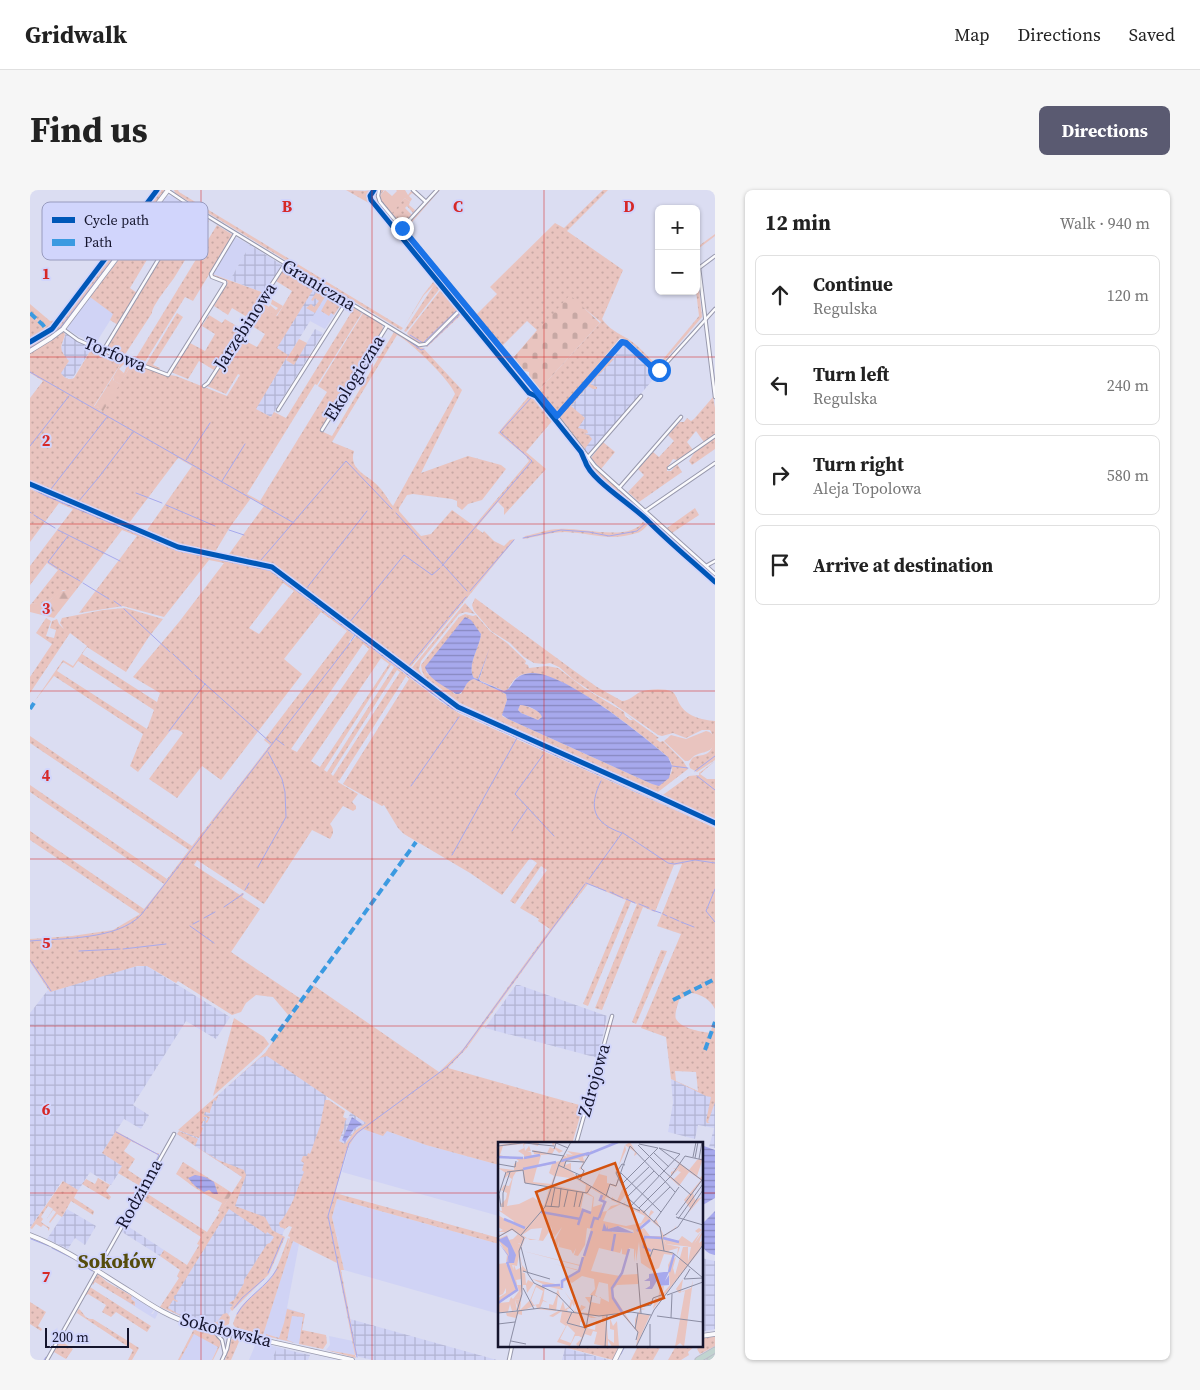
<!DOCTYPE html>
<html lang="en">
<head>
<meta charset="utf-8">
<style>
	:root { --surface:#fff; --page:#f6f6f6; --text:#222; --muted:#767676; --line:#e0e0e0; --accent:#5a5a71 }
	body { margin:0; font-family:"Source Serif 4",serif; background:var(--page); color:var(--text) }
	.controls { position:absolute; right:15px; top:15px; display:grid; overflow:hidden; border-radius:8px; box-shadow:0 1px 4px #0004 }
	.controls button { width:45px; height:45px; display:grid; place-items:center; padding:0; border:0; border-bottom:1px solid var(--line); background:var(--surface); color:var(--text); font:25px sans-serif }
	.scale { position:absolute; left:15px; bottom:12px; width:84px; box-sizing:border-box; padding-left:5px; border:2px solid #14142c; border-top:0; font-size:14px; line-height:18px; white-space:nowrap; color:#14142c; -webkit-text-stroke:4px #d1d5fc; paint-order:stroke }
	.stop { position:absolute; width:15px; height:15px; margin:-11px; border:4px solid #1a73e8; border-radius:50%; background:#fff }
	.stop.end { background:#1a73e8; border-color:#fff; box-shadow:0 1px 5px #0008 }
	.list { margin:0; padding:0; list-style:none }
	h2 { display:flex; justify-content:space-between; align-items:center; height:65px; margin:0; padding:0 20px; font-size:21px }
	h2 small { font-size:16px; font-weight:400; color:var(--muted) }
	.list li { display:grid; grid-template-columns:32px 1fr auto; gap:15px; align-items:center; box-sizing:border-box; height:80px; margin:0 10px 10px; padding:0 10px; border:1px solid var(--line); border-radius:8px }
	.list b { display:block; font-size:19px; white-space:nowrap }
	.list p { margin:0; font-size:16px; white-space:nowrap; color:var(--muted) }
	.list em { font-size:16px; font-style:normal; color:var(--muted) }
	.icon { flex:none; width:28px; height:28px; fill:none; stroke:currentColor; stroke-width:2; stroke-linecap:round; stroke-linejoin:round }
	.map { position:relative; flex:none; width:685px; height:1170px; overflow:hidden; border-radius:8px }
	header { display:flex; align-items:center; gap:30px; box-sizing:border-box; height:70px; padding:0 25px; background:var(--surface); border-bottom:1px solid var(--line) }
	header strong { font-size:24px }
	nav { display:flex; gap:28px; margin-inline-start:auto; font-size:18px }
	.intro { display:flex; align-items:center; justify-content:space-between; box-sizing:border-box; height:120px; padding:0 30px }
	h1 { margin:0; font-size:35px }
	.button { padding:12px 22px; border-radius:8px; background:var(--accent); color:#fff; font-size:18px; font-weight:700 }
	main { display:flex; gap:30px; padding:0 30px }
	aside { flex:1; background:var(--surface); border-radius:8px; box-shadow:0 1px 4px #0004 }
	.map>svg:first-child { display:block }
	.built { fill:#d0d3f5 }
	.industrial { fill:url(#industrial-grid) }
	.grass { fill:url(#grass-dots); fill-rule:evenodd }
	.forest { fill:url(#forest-firs) }
	.cemetery { fill:url(#cemetery-stones) }
	.garden { fill:#e9c4bf }
	.water { fill:url(#water-rules); fill-rule:evenodd }
	.lines { fill:none; stroke-linecap:round; stroke-linejoin:round }
	.stream { stroke:#a7a9ed; stroke-width:1 }
	.street-casing { stroke:#9899ad; stroke-width:4.5 }
	.secondary-casing { stroke:#9899ad; stroke-width:5.5 }
	.highway-casing { stroke:#babbc8; stroke-width:7 }
	.street { stroke:#fafafd; stroke-width:2.5 }
	.secondary { stroke:#fafafd; stroke-width:4 }
	.highway { stroke:#c1d4d0; stroke-width:5 }
	.quiet { stroke:#3b9ae1; stroke-width:4; stroke-dasharray:8 4; stroke-linecap:butt }
	.cycleway-casing { stroke:#d1d5fc; stroke-width:8 }
	.cycleway { stroke:#0057b8; stroke-width:5 }
	.route { stroke:#1a73e8; stroke-width:6 }
	.grid { fill:none; stroke:#d62828; stroke-width:1; stroke-opacity:0.55 }
	.labels { text-anchor:middle; stroke-width:4; stroke-linejoin:round; paint-order:stroke }
	.street-label { font-size:18px; fill:#14142c; stroke:#d1d5fc }
	.quarter-label { font-size:20px; font-weight:bold; fill:#554c0d; stroke:#d1d5fc }
	.inset-river { fill:none; stroke:#a7a9ed; stroke-width:2.5 }
	.inset-road { fill:none; stroke:#8b8da3; stroke-width:1 }
	.view { fill:#d3520f; fill-opacity:0.15; stroke:#d3520f; stroke-width:2.5 }
	.inset-edge { fill:none; stroke:#14142c; stroke-width:2.5 }
	.key { fill:#d1d5fc; stroke:#989bbe; stroke-width:1 }
	.key-label { font-size:14px; fill:#14142c }
	.grid-label { font-size:16px; text-anchor:middle; font-weight:bold; fill:#d62828; stroke:#d1d5fc; stroke-width:4; stroke-linejoin:round; paint-order:stroke }
</style>
</head>
<body>
<header>
<strong>Gridwalk</strong>
<nav><a>Map</a><a>Directions</a><a>Saved</a></nav>
</header>
<div class="intro"><h1>Find us</h1><a class="button">Directions</a></div>
<main>
<div class="map">
<svg width="685" height="1170" viewBox="0 0 685 1170">
	<defs>
		<pattern id="industrial-grid" width="8" height="8" patternUnits="userSpaceOnUse" patternTransform="scale(1.25)"><rect width="8" height="8" fill="#d0d3f5"/><path d="M0 4h8M4 0v8" fill="none" stroke="#b2b4d2"/></pattern>
		<pattern id="grass-dots" width="8" height="8" patternUnits="userSpaceOnUse" patternTransform="scale(1.25)"><rect width="8" height="8" fill="#e9c4bf"/><path d="M2 2h.1M6 6h.1" fill="none" stroke="#c7a8a4" stroke-width="1.8" stroke-linecap="round"/></pattern>
		<pattern id="forest-firs" width="22" height="20" patternUnits="userSpaceOnUse" patternTransform="scale(1.25)"><rect width="22" height="20" fill="#e9c4bf"/><path d="M5 1l3.5 6h-7zM16 11l3.5 6h-7z" fill="#c7a8a4"/></pattern>
		<pattern id="cemetery-stones" width="16" height="16" patternUnits="userSpaceOnUse" patternTransform="scale(1.25)"><rect width="16" height="16" fill="#e9c4bf"/><path d="M2 7V4a2 2 0 0 1 4 0v3zM10 15v-3a2 2 0 0 1 4 0v3z" fill="#c7a8a4"/></pattern>
		<pattern id="water-rules" width="6" height="5" patternUnits="userSpaceOnUse" patternTransform="scale(1.25)"><rect width="6" height="5" fill="#a7a9ed"/><path d="M0 2.5h6" fill="none" stroke="#8788c0"/></pattern>
	</defs>
	<rect width="100%" height="100%" fill="#dbddf2"/>
	<g class="built">
		<polygon points="137,6 142,6 152,13 136,38 121,28"/>
		<polygon points="205,47 220,55 200,90 182,84"/>
		<polygon points="296,104 298,105 300,104 313,111 295,139 280,131"/>
		<polygon points="60,107 84,124 66,153 48,146 37,139 53,114 56,114"/>
		<polygon points="333,939 357,941 396,955 469,975 469,1026 312,982 320,953 328,943"/>
		<polygon points="307,1009 469,1054 469,1124 314,1080 302,1027"/>
		<polygon points="263,1051 269,1054 257,1118 275,1124 269,1154 236,1146 233,1143"/>
		<polygon points="100,1104 124,1120 121,1124 123,1124 125,1120 127,1121 128,1123 125,1129 96,1111"/>
		<polygon points="165,1138 190,1153 182,1170 148,1170"/>
		<polygon points="299,1146 323,1151 325,1165 296,1160 300,1155"/>
		<polygon points="226,1153 247,1157 242,1170 219,1170"/>
	</g>
	<g class="industrial">
		<polygon points="220,55 252,75 234,103 200,90"/>
		<polygon points="290,97 298,102 256,170 264,174 285,139 293,143 241,227 225,219 254,172 242,165 283,99 287,101"/>
		<polygon points="36,143 62,158 42,189 34,187 30,183 39,171 31,162 31,158"/>
		<polygon points="595,154 627,185 558,265 531,229 532,225 580,168 584,168 586,167 585,162 591,155"/>
		<polygon points="117,776 200,827 186,849 156,831 103,915 119,925 111,939 94,929 72,963 93,976 81,995 60,982 48,1001 32,991 0,1038 0,823 18,800 20,802 100,777"/>
		<polygon points="486,795 489,795 577,826 568,868 455,838"/>
		<polygon points="235,863 297,906 292,936 252,1046 248,1044 198,1125 190,1136 155,1128 136,1119 212,987 147,944 150,939"/>
		<polygon points="641,889 685,909 685,958 679,957 684,938 668,935 665,949 638,942 643,913"/>
		<polygon points="321,922 337,933 325,941 315,955 307,951 315,928 318,928"/>
		<polygon points="37,1019 66,1036 55,1055 45,1048 38,1059 17,1049"/>
		<polygon points="96,1035 134,1060 130,1066 92,1042"/>
		<polygon points="671,1068 685,1071 685,1139 672,1142"/>
		<polygon points="320,1129 467,1170 343,1170 329,1167 327,1165"/>
		<polygon points="247,1157 266,1162 280,1165 278,1170 242,1170"/>
		<polygon points="535,1158 580,1170 532,1170"/>
	</g>
	<g class="grass">
		<polygon points="125,0 126,0 22,138 17,140 0,122 0,114 20,131 27,130"/>
		<polygon points="128,0 135,0 135,1 32,137 22,146 0,159 0,152 22,139"/>
		<polygon points="144,0 148,0 149,2 373,138 371,140 145,3"/>
		<polygon points="316,0 335,1 343,0 340,6 340,10 411,97 376,142 374,141 404,95 394,105 374,137 393,105 404,91 404,89 344,16"/>
		<polygon points="345,0 348,0 342,8 347,12 347,7 350,13 372,40 368,43 341,9"/>
		<path d="M 351,0 L 354,0 L 350,6 L 362,22 L 375,8 L 380,12 L 379,15 L 385,20 L 383,23 L 377,16 L 375,18 L 382,25 L 373,36 L 351,11 C 350,8 350,4 351,0 Z"/>
		<path d="M 408,0 L 410,0 L 376,39 L 447,124 L 467,104 L 460,97 L 525,33 L 534,38 L 573,0 L 578,0 L 537,41 L 593,80 L 572,129 C 579,139 588,143 598,149 C 607,154 617,166 625,173 L 629,174 L 669,126 L 666,101 L 666,58 L 685,44 L 685,46 L 668,59 L 670,75 L 667,78 L 672,127 L 629,177 L 626,177 C 617,169 601,149 590,148 L 530,220 L 526,221 L 509,201 L 510,199 L 571,132 L 555,119 L 490,171 L 497,181 L 495,181 L 484,167 L 507,140 L 497,131 L 471,157 L 374,39 L 374,37 Z"/>
		<path d="M 160,18 L 179,31 L 144,88 C 139,95 122,116 122,123 L 94,166 L 91,166 L 76,161 L 75,159 L 78,153 Z"/>
		<polygon points="187,35 203,45 163,111 155,107 113,175 104,171"/>
		<polygon points="372,40 431,112 430,118 369,43"/>
		<polygon points="106,56 117,64 118,68 100,98 107,103 88,135 80,130 83,124 60,107 93,64 96,64 101,58"/>
		<path d="M 256,77 L 286,95 L 247,158 L 258,165 L 226,219 L 241,227 L 244,222 L 256,228 L 324,118 L 332,123 L 287,195 L 285,194 L 217,304 L 230,311 L 297,202 L 288,196 L 333,123 L 352,134 L 353,139 L 291,241 L 302,246 L 364,142 L 389,157 L 393,158 L 432,200 L 391,283 L 438,266 L 471,275 L 476,279 L 452,310 L 438,314 L 432,320 L 427,316 L 427,311 L 422,309 L 383,304 L 377,305 L 369,318 L 369,321 L 391,346 L 401,344 L 422,320 L 444,336 L 499,271 L 496,266 L 468,243 L 498,207 L 497,204 L 432,124 L 397,157 L 396,156 L 431,122 L 499,203 L 506,206 L 529,236 L 523,230 L 496,262 L 516,279 L 474,325 L 474,318 L 468,312 L 446,338 L 453,343 L 454,341 L 464,351 L 474,356 L 480,350 L 485,349 L 379,479 L 241,376 L 148,356 L 0,293 L 146,355 L 228,372 L 229,371 L 199,364 L 234,316 L 221,308 L 200,337 L 185,362 L 149,354 L 117,340 L 162,276 L 148,268 L 99,333 L 0,291 L 0,208 L 13,191 L 0,183 L 0,163 L 34,142 L 35,145 C 30,159 29,159 39,171 L 31,183 C 33,187 39,191 44,188 L 62,158 L 93,170 L 64,216 L 72,221 L 102,174 L 101,172 L 139,187 L 140,185 L 146,186 L 197,206 L 210,185 L 208,184 L 196,204 L 177,196 L 208,147 L 227,157 L 235,144 L 219,134 L 221,132 L 219,131 L 230,116 L 247,126 L 262,101 L 246,91 L 254,78 ZM 367,145 C 380,151 421,191 425,204 L 363,316 C 358,310 355,303 349,297 C 339,285 318,281 324,261 L 302,252 Z"/>
		<polygon points="182,84 234,103 225,118 217,127 202,118 198,125 184,116 198,92 182,85"/>
		<polygon points="412,98 429,119 396,151 390,154 378,145 377,143"/>
		<polygon points="301,103 313,111 304,125 301,123 299,126 291,121"/>
		<polygon points="433,120 438,121 485,177 491,186 489,190 432,121"/>
		<polygon points="147,123 153,127 123,175 130,178 129,180 115,176"/>
		<polygon points="0,124 13,135 16,140 0,151"/>
		<polygon points="179,125 192,133 195,129 210,138 184,180 169,171 158,189 141,182 160,153 175,161 185,144 172,136"/>
		<polygon points="579,168 584,169 560,194 567,197 567,199 563,199 558,196 541,216 555,228 548,238 557,240 558,243 554,244 559,245 562,249 554,260 530,227"/>
		<polygon points="682,201 685,218 685,245 674,252 666,241 657,252 663,260 647,270 643,269 637,278 637,281 641,281 647,274 652,282 609,312 598,302 614,285 608,279 623,262 629,267 644,251 638,245 650,232 654,232 657,228 661,231 664,229 683,207"/>
		<polygon points="685,247 685,259 662,275 659,271 666,260"/>
		<polygon points="573,252 585,262 571,279 561,268"/>
		<polygon points="562,274 602,311 600,313 602,314 604,312 672,374 668,376 619,330 583,301 559,277"/>
		<path d="M 554,275 L 585,304 L 617,331 L 685,394 L 619,334 C 615,337 612,342 607,343 C 579,352 562,343 535,342 C 521,342 506,347 493,349 L 495,346 C 506,344 518,339 529,339 C 551,337 602,353 614,330 L 570,292 Z"/>
		<polygon points="0,294 149,358 242,377 415,508 414,511 409,508 375,482 375,480 373,481 243,381 147,360 0,298"/>
		<path d="M 0,299 L 147,361 L 240,381 L 324,445 L 319,452 L 320,453 L 326,446 L 411,512 L 430,524 L 685,638 L 685,819 C 680,810 672,804 661,803 L 649,810 C 648,814 644,825 646,829 C 652,839 669,841 680,843 L 685,830 L 685,912 L 678,932 L 680,933 L 677,933 L 676,931 L 681,907 L 676,906 L 641,889 L 636,847 L 611,838 L 651,744 L 627,736 L 652,674 L 644,675 L 625,722 L 613,717 L 572,820 L 565,818 L 607,714 L 601,712 L 558,816 L 553,814 L 596,710 L 558,694 L 523,739 L 436,859 L 418,878 L 553,916 L 542,954 L 469,954 L 469,975 L 396,955 L 357,941 L 353,946 L 333,939 C 314,952 312,982 305,1003 L 469,1048 L 469,1054 L 307,1009 L 302,1027 L 314,1080 L 311,1080 L 327,1165 L 325,1165 L 326,1168 L 296,1160 L 325,1165 L 307,1073 L 263,1051 L 233,1145 L 205,1137 L 203,1134 C 210,1109 225,1107 241,1088 C 249,1076 253,1061 258,1048 L 259,1049 L 254,1068 L 260,1047 L 258,1046 L 262,1037 L 259,1036 L 255,1039 L 250,1037 L 249,1033 C 261,1021 267,999 274,982 L 272,980 L 274,973 L 271,971 L 273,966 L 277,966 L 278,963 L 280,964 L 290,936 L 295,910 L 299,910 L 315,921 L 313,927 L 317,929 L 315,931 L 314,938 L 309,951 L 315,954 L 325,941 L 336,933 L 237,866 L 230,868 L 191,902 L 235,863 L 283,795 L 409,882 L 433,859 L 520,739 L 508,731 L 509,729 L 490,718 L 517,680 L 511,676 L 485,714 L 480,711 L 507,673 L 500,668 L 472,705 L 440,683 L 374,644 L 368,638 L 354,615 L 352,616 L 313,594 L 379,489 L 376,486 L 309,591 L 308,590 L 308,592 L 328,604 L 322,612 L 326,616 L 326,619 L 323,621 L 313,616 L 300,634 C 305,640 303,644 300,649 L 282,640 L 234,714 L 167,670 L 164,675 L 210,705 L 212,703 L 214,704 L 212,707 L 230,719 L 201,762 L 271,809 L 259,826 L 243,807 L 226,805 L 216,813 L 211,822 L 202,825 L 148,791 L 146,793 L 117,776 L 107,776 L 20,802 L 0,772 L 0,749 L 42,746 L 83,740 L 110,724 L 0,650 L 0,641 L 114,719 L 134,694 L 0,602 L 0,595 L 137,689 L 159,660 L 0,553 L 0,546 L 162,656 L 240,555 L 234,550 L 317,441 L 291,422 L 254,469 L 272,484 L 191,590 L 172,576 L 147,608 L 119,589 L 153,543 C 149,540 144,538 140,541 L 108,582 L 100,576 L 113,544 L 24,486 L 4,512 L 33,470 L 43,476 L 57,456 L 40,443 L 0,503 L 0,487 L 22,454 L 6,443 L 16,428 L 21,431 L 16,446 L 24,448 L 26,440 L 20,438 L 22,431 L 27,429 L 29,434 L 34,439 L 30,433 L 32,428 L 73,420 L 95,418 L 133,429 L 118,448 L 96,482 L 57,457 L 52,464 L 127,512 L 130,503 L 103,487 L 149,432 L 194,373 L 179,370 L 134,427 L 93,416 L 49,423 L 107,346 L 92,340 L 46,400 L 33,400 L 13,415 L 2,413 L 28,380 L 17,373 L 0,395 L 0,376 L 43,319 L 29,313 L 0,352 ZM 253,393 L 264,401 L 229,444 L 219,438 ZM 333,454 L 339,459 L 267,562 L 261,559 ZM 351,468 L 359,474 L 290,577 L 281,571 ZM 48,471 L 124,520 L 117,539 L 27,481 L 33,472 L 43,478 ZM 361,475 L 364,477 L 297,582 L 294,580 ZM 367,480 L 370,482 L 303,586 L 301,584 ZM 645,881 L 666,882 L 668,901 L 646,891 Z"/>
		<polygon points="665,318 669,325 642,343 637,338"/>
		<path d="M 445,408 L 543,480 L 567,497 L 592,511 C 599,511 604,505 610,502 C 619,499 634,498 643,502 C 646,505 647,509 649,513 C 656,526 671,530 685,531 L 685,570 L 667,582 L 660,578 L 659,574 C 661,571 661,569 664,567 C 668,565 672,566 676,564 C 685,560 685,547 680,540 L 672,540 L 656,548 L 643,543 L 632,546 L 628,545 L 581,512 L 567,505 L 544,490 L 529,477 L 520,473 L 514,474 L 504,473 L 494,467 L 480,453 L 461,441 L 444,421 L 442,415 Z"/>
		<path d="M 435,413 L 445,424 L 436,422 L 429,424 L 391,471 L 389,479 C 395,499 444,522 463,530 L 461,531 L 426,515 L 380,480 Z"/>
		<path d="M 435,424 L 443,426 L 446,425 L 460,441 L 477,453 L 496,471 L 495,474 L 498,475 L 499,478 L 517,476 L 528,478 L 554,498 L 594,522 L 595,526 L 600,530 L 603,530 L 596,524 L 629,548 L 626,549 L 630,552 L 633,551 L 653,571 L 658,579 L 628,602 L 624,601 L 430,513 L 395,487 L 392,481 L 391,475 L 429,427 ZM 438,428 L 451,444 C 450,457 436,476 444,488 L 448,489 L 457,466 L 449,490 L 472,500 L 477,500 C 481,495 483,489 489,486 C 522,469 613,546 638,567 C 647,581 640,587 629,595 L 622,594 L 478,529 L 472,526 L 477,510 L 476,504 L 444,489 C 436,490 434,498 431,504 L 425,504 L 396,482 Z"/>
		<polygon points="416,510 428,517 685,634 685,637 424,519 415,513"/>
		<polygon points="490,515 494,515 510,522 512,527 508,530 491,523 488,520"/>
		<polygon points="685,571 670,584 677,589 685,589 685,633 630,607 659,586 669,585 669,583"/>
		<polygon points="631,760 637,761 606,834 602,832"/>
		<polygon points="204,828 234,847 239,854 230,864 183,906"/>
		<polygon points="189,904 186,911 184,910 180,921 180,923 175,922 174,925 180,927 177,933 175,932 178,929 177,927 173,927 175,931 173,931 171,937 173,938 169,948 148,940"/>
		<polygon points="86,941 126,963 129,963 123,974 128,965 101,951 94,961 105,969 98,980 113,990 110,1001 108,1000 110,996 88,983 92,976 72,963"/>
		<path d="M 149,941 L 168,949 L 165,956 L 188,970 L 214,980 L 216,985 L 205,1016 L 235,1027 L 242,1040 L 255,1047 L 239,1084 L 202,1121 L 200,1118 L 203,1115 L 199,1113 L 204,1110 L 214,1093 L 214,1090 L 237,1054 L 240,1053 L 244,1047 L 237,1042 L 236,1044 L 199,1019 L 147,1103 L 147,1104 L 144,1106 L 144,1109 L 148,1111 L 147,1112 L 143,1110 L 138,1118 C 150,1126 172,1135 187,1132 L 193,1124 L 197,1123 L 200,1127 L 199,1134 L 195,1136 L 159,1129 L 130,1117 L 149,1088 L 147,1086 L 150,1080 L 130,1066 L 134,1060 L 157,1075 L 169,1055 L 167,1054 L 171,1047 L 115,1011 L 111,1009 L 109,1012 L 107,1011 L 113,1001 L 177,1042 L 212,987 L 147,944 Z"/>
		<path d="M 153,972 L 193,997 L 188,1006 C 172,1007 159,992 146,984 Z"/>
		<polygon points="68,988 80,995 76,1001 81,1007 79,1010 52,994 56,989 65,994"/>
		<polygon points="33,991 48,1000 44,1008 64,1021 63,1025 41,1011 32,1027 27,1024 20,1033 19,1032 26,1022 23,1020 16,1030 23,1019 18,1016 11,1027 13,1029 11,1032 23,1040 20,1038 18,1041 18,1038 13,1035 11,1037 6,1034 2,1039 0,1038"/>
		<polygon points="68,1084 77,1092 102,1106 101,1109 105,1112 105,1116 65,1092 63,1095 62,1094"/>
		<polygon points="60,1097 121,1136 117,1142 86,1122 81,1127 72,1122 76,1115 58,1104 55,1106"/>
		<polygon points="0,1112 16,1122 8,1136 12,1139 11,1141 0,1134"/>
		<path d="M 50,1116 L 49,1119 C 54,1123 55,1130 63,1129 L 109,1158 L 102,1170 L 98,1170 L 103,1160 L 47,1123 L 45,1126 Z"/>
		<polygon points="257,1119 275,1124 272,1140 296,1145 297,1153 293,1159 269,1154 273,1127 262,1126 257,1150 265,1153 236,1146 236,1144 249,1148 254,1133"/>
		<path d="M 157,1134 C 168,1138 188,1139 191,1154 L 183,1170 L 182,1170 L 188,1157 L 164,1144 L 150,1170 L 148,1170 L 164,1139 L 156,1136 Z"/>
		<polygon points="36,1141 31,1151 43,1159 36,1169 24,1162 22,1165"/>
		<polygon points="685,1146 685,1156 670,1164 667,1159 671,1156 671,1148"/>
		<polygon points="205,1147 211,1147 201,1170 195,1170 201,1150"/>
		<polygon points="530,1156 589,1156 583,1170"/>
		<polygon points="608,1156 631,1156 623,1170 601,1170"/>
		<polygon points="646,1156 665,1156 658,1162 659,1165 651,1170 638,1170"/>
	</g>
	<g class="forest">
		<polygon points="269,149 277,153 264,175 256,170"/>
		<polygon points="83,187 83,190 90,194 73,221 64,217"/>
		<polygon points="40,399 46,400 24,428 0,422 0,415 2,413 15,414 29,402"/>
		<polygon points="193,997 202,1003 190,1022 188,1021 192,1013 171,1002 187,1006"/>
	</g>
	<polygon class="cemetery" points="540,105 570,133 510,199 499,185 499,182 495,181 484,167"/>
	<g class="garden">
		<polygon points="355,0 362,6 367,1 366,0 375,0 378,5 382,0 387,5 386,6 382,3 379,6 382,9 380,12 375,8 362,23 351,9 350,6"/>
		<polygon points="290,97 298,102 285,123 276,118 281,114 284,117 289,111 285,108 283,111 281,110"/>
		<polygon points="236,106 253,116 246,126 230,116 232,112 239,117 240,115 246,120 248,118 241,114 242,110 236,107"/>
		<polygon points="93,170 96,172 89,179 94,183 98,173 102,173 90,194 84,191 83,187"/>
		<path d="M 676,541 C 681,542 683,544 684,549 C 685,564 672,561 664,566 C 663,567 659,571 658,571 L 655,571 L 634,551 L 641,545 L 656,549 Z"/>
	</g>
	<g class="water">
		<polygon points="0,298 147,360 240,380 273,403 423,518 685,638 422,519 240,381 147,361 15,306"/>
		<path d="M 435,427 L 441,430 L 451,444 C 450,457 436,476 444,488 L 448,489 L 460,457 L 449,489 L 450,491 L 474,501 C 485,498 480,485 501,483 C 534,481 612,545 638,567 L 642,576 L 639,588 L 629,596 L 622,594 L 478,529 L 472,525 L 477,510 L 476,504 L 444,489 C 433,491 436,505 426,504 C 416,497 398,489 395,477 ZM 490,515 C 497,515 510,520 512,527 L 508,530 L 491,523 L 488,520 Z"/>
		<polygon points="322,927 332,934 324,939 315,952 312,950"/>
		<polygon points="671,955 685,960 685,1008 671,1016"/>
		<polygon points="165,985 175,987 184,992 188,1004 184,1004 179,1000 174,1002 165,996 158,988"/>
		<path d="M 685,1021 L 685,1065 C 669,1062 671,1048 671,1035 Z"/>
	</g>
	<g class="lines">
		<g class="stream">
			<polyline points="344,5 347,0"/>
			<polyline points="380,145 393,153 426,121"/>
			<polyline points="376,149 391,160 394,159"/>
			<polyline points="397,156 430,124"/>
			<polyline points="0,158 20,146 30,138 134,2"/>
			<polyline points="0,182 264,333"/>
			<polyline points="0,256 39,206"/>
			<polyline points="557,269 560,273"/>
			<polyline points="156,270 180,233"/>
			<polyline points="562,275 589,299"/>
			<polyline points="192,291 215,254"/>
			<polyline points="21,299 77,227"/>
			<polyline points="589,300 647,353"/>
			<polyline points="106,303 132,313"/>
			<polyline points="48,312 69,287 103,242"/>
			<polyline points="136,315 185,336"/>
			<polyline points="0,322 1,323"/>
			<polyline points="366,323 437,401"/>
			<polyline points="4,325 25,338"/>
			<polyline points="28,340 90,371"/>
			<polyline points="199,340 214,345"/>
			<polyline points="493,348 531,340 559,342 579,346 607,341 617,332"/>
			<polyline points="648,353 671,374"/>
			<polyline points="231,370 316,271 362,319"/>
			<polyline points="412,376 502,271 470,242 502,207"/>
			<polyline points="27,378 18,372 38,346"/>
			<polyline points="29,379 50,391"/>
			<polyline points="678,381 680,382"/>
			<polyline points="53,393 79,409"/>
			<polyline points="276,399 337,321"/>
			<polyline points="440,401 484,350"/>
			<polyline points="84,411 91,416"/>
			<polyline points="94,419 140,462"/>
			<polyline points="419,427 436,407"/>
			<polyline points="319,433 374,365 402,385 410,378"/>
			<polyline points="321,451 325,445"/>
			<polyline points="143,464 162,482"/>
			<polyline points="378,477 417,430"/>
			<polyline points="165,485 241,553"/>
			<polyline points="139,541 175,494"/>
			<polyline points="246,549 254,555"/>
			<polyline points="513,565 485,604 524,646"/>
			<polyline points="642,576 658,578"/>
			<polyline points="665,581 685,566"/>
			<polyline points="667,586 685,600"/>
			<polyline points="381,596 429,527"/>
			<polyline points="183,631 320,453"/>
			<polyline points="482,641 497,619"/>
			<polyline points="593,643 638,673 644,674 665,670 685,673"/>
			<polyline points="422,665 487,548"/>
			<polyline points="228,677 256,627 255,602 252,589 238,562"/>
			<path d="M 559,689 L 592,643 C 563,633 558,617 571,591"/>
			<polyline points="556,693 576,701"/>
			<polyline points="685,699 676,721 685,732"/>
			<polyline points="215,700 219,693"/>
			<polyline points="580,702 593,708"/>
			<polyline points="596,709 605,713"/>
			<polyline points="609,714 619,718"/>
			<polyline points="194,717 213,704"/>
			<polyline points="622,720 631,723"/>
			<polyline points="633,724 637,726"/>
			<polyline points="640,727 649,731"/>
			<polyline points="174,728 185,722"/>
			<polyline points="651,732 664,737"/>
			<polyline points="163,734 169,731"/>
			<polyline points="160,736 184,753"/>
			<path d="M 0,751 C 33,748 87,750 111,725 L 181,634"/>
			<polyline points="93,759 136,754"/>
			<polyline points="49,761 90,759"/>
			<polyline points="0,770 21,801"/>
			<polyline points="86,942 129,965 124,975"/>
			<polyline points="119,982 122,978"/>
			<polyline points="1,1049 19,1056"/>
			<polyline points="22,1058 44,1069"/>
			<polyline points="47,1071 62,1081"/>
			<polyline points="238,1083 253,1048"/>
			<polyline points="204,1118 212,1108 234,1089"/>
			<path d="M 207,1124 C 217,1106 237,1097 247,1079"/>
			<polyline points="591,1164 595,1156"/>
			<polyline points="327,1167 298,1026 319,953 327,943 417,877 431,863 555,694"/>
			<polyline points="14,1170 16,1167"/>
		</g>
		<g class="street-casing">
			<g id="street">
				<polyline points="137,0 161,16 389,155 396,154 435,115"/>
				<polyline points="349,0 348,6 350,12 524,223 565,276 685,384"/>
				<polyline points="383,0 395,11"/>
				<polyline points="372,38 407,0"/>
				<polyline points="685,66 669,78 685,207"/>
				<polyline points="33,139 48,150 64,157 138,185 195,94 195,92 182,87 181,84 205,44"/>
				<polyline points="73,161 160,17"/>
				<polyline points="174,196 178,193 255,74"/>
				<polyline points="248,220 317,111"/>
				<polyline points="527,227 591,152 596,152 622,178 626,180 630,180 685,119"/>
				<polyline points="292,240 357,136"/>
				<polyline points="558,267 611,206"/>
				<polyline points="639,278 685,246"/>
				<polyline points="589,298 651,227"/>
				<polyline points="615,321 685,273"/>
				<polyline points="676,376 685,371"/>
				<polyline points="546,954 582,826"/>
				<polyline points="183,1140 192,1150 195,1164"/>
				<polyline points="17,1170 144,944"/>
				<polyline points="192,1170 197,1159 200,1144"/>
				<polyline points="479,1170 482,1156"/>
			</g>
		</g>
		<g class="secondary-casing">
			<g id="secondary">
				<polyline points="0,161 21,148 33,139 138,0"/>
				<path d="M 0,1045 C 37,1059 68,1082 101,1102 C 122,1116 142,1129 166,1135 L 322,1170"/>
				<polyline points="671,1146 685,1144"/>
				<polyline points="585,1170 592,1156"/>
			</g>
		</g>
		<g class="highway-casing">
			<g id="highway">
				<polyline points="668,1170 685,1160"/>
				<polyline points="680,1170 685,1167"/>
			</g>
		</g>
		<use href="#street" class="street"/>
		<use href="#secondary" class="secondary"/>
		<use href="#highway" class="highway"/>
		<g class="quiet">
			<polyline points="0,123 13,135 18,142"/>
			<polyline points="0,519 4,513"/>
			<polyline points="643,810 685,789"/>
			<polyline points="242,851 386,652"/>
			<polyline points="675,860 685,832"/>
		</g>
		<g class="cycleway-casing">
			<g id="cycleway">
				<polyline points="344,0 340,6 341,10 499,203 506,206 551,262 554,269"/>
				<polyline points="0,152 22,139 127,0"/>
				<path d="M 555,271 C 560,290 604,316 619,332 C 640,353 663,372 685,392"/>
				<polyline points="0,294 148,357 242,377 428,517 618,602 685,633"/>
			</g>
		</g>
		<use href="#cycleway" class="cycleway"/>
	</g>
	<g class="lines">
		<polyline class="route" points="372,38 527,226 592,152 596,153 624,179 629,180"/>
	</g>
	<path class="grid" d="M 171,0 L 171,1170M 342,0 L 342,1170M 514,0 L 514,954M 0,167 L 685,167M 0,334 L 685,334M 0,501 L 685,501M 0,669 L 685,669M 0,836 L 685,836M 0,1003 L 469,1003M 671,1003 L 685,1003M 514,1156 L 514,1170"/>
	<g class="labels">
		<g class="street-label">
			<text transform="translate(289 95) rotate(31)" y="6">Graniczna</text>
			<text transform="translate(215 136) rotate(-57)" y="6">Jarzębinowa</text>
			<text transform="translate(85 164) rotate(22)" y="6">Torfowa</text>
			<text transform="translate(324 188) rotate(-58)" y="6">Ekologiczna</text>
			<text transform="translate(564 890) rotate(-74)" y="6">Zdrojowa</text>
			<text transform="translate(109 1004) rotate(-61)" y="6">Rodzinna</text>
			<text transform="translate(196 1140) rotate(14)" y="6">Sokołowska</text>
		</g>
		<g class="quarter-label">
			<text x="87" y="1078">Sokołów</text>
		</g>
	</g>
	<g transform="translate(468 952)">
		<rect width="205" height="205" fill="#dbddf2"/>
		<path d="M 21,0 L 59,0 L 57,5 L 65,9 L 61,11 L 57,7 L 54,12 L 43,13 L 40,24 L 62,19 L 66,13 L 69,15 L 68,12 L 75,13 L 69,9 L 89,12 L 94,8 L 93,11 L 121,0 L 85,15 L 86,19 L 90,14 L 83,26 L 87,28 L 83,38 L 94,45 L 109,16 L 101,32 L 109,34 L 109,41 L 118,43 L 120,36 L 117,29 L 121,22 L 109,16 L 121,22 L 127,3 L 132,0 L 139,12 L 136,14 L 137,10 L 127,3 L 128,8 L 122,21 L 117,28 L 129,51 L 121,61 L 125,62 L 128,59 L 126,63 L 147,69 L 150,75 L 153,68 L 156,70 L 152,74 L 154,80 L 158,77 L 166,94 L 178,85 L 176,84 L 179,85 L 166,95 L 180,99 L 184,94 L 194,101 L 204,88 L 200,91 L 197,89 L 201,86 L 204,88 L 196,102 L 205,89 L 201,101 L 205,98 L 205,102 L 201,110 L 155,167 L 157,156 L 160,158 L 162,144 L 166,144 L 165,151 L 172,143 L 170,123 L 175,113 L 166,112 L 161,126 L 155,129 L 143,121 L 141,100 L 138,120 L 138,107 L 136,120 L 136,107 L 131,106 L 123,133 L 140,132 L 140,142 L 119,143 L 115,147 L 115,153 L 141,151 L 115,153 L 137,187 L 137,177 L 143,166 L 148,167 L 143,168 L 142,172 L 152,173 L 138,205 L 140,191 L 123,171 L 108,173 L 110,197 L 116,201 L 116,188 L 112,187 L 112,176 L 115,184 L 119,179 L 121,205 L 114,205 L 110,198 L 110,205 L 96,202 L 99,190 L 95,189 L 93,194 L 87,192 L 81,205 L 78,202 L 84,196 L 81,194 L 77,194 L 72,204 L 59,200 L 68,184 L 62,180 L 64,169 L 55,175 L 51,174 L 62,168 L 65,159 L 67,167 L 71,165 L 73,159 L 66,149 L 73,158 L 78,157 L 76,165 L 74,161 L 73,166 L 69,167 L 70,170 L 76,170 L 80,158 L 77,169 L 81,170 L 83,163 L 88,165 L 82,170 L 90,171 L 92,162 L 87,155 L 94,155 L 93,160 L 102,162 L 103,155 L 92,153 L 97,147 L 96,137 L 84,134 L 74,141 L 67,137 L 62,144 L 65,148 L 47,144 L 45,158 L 51,161 L 45,159 L 42,166 L 51,167 L 51,162 L 55,163 L 59,152 L 49,150 L 58,152 L 60,147 L 63,157 L 60,154 L 58,169 L 39,167 L 38,163 L 24,169 L 24,173 L 20,172 L 18,176 L 9,174 L 8,171 L 21,169 L 17,158 L 22,157 L 19,155 L 23,152 L 23,137 L 18,138 L 19,142 L 19,147 L 15,129 L 16,123 L 18,128 L 24,125 L 21,114 L 16,121 L 23,103 L 20,100 L 26,97 L 14,88 L 0,95 L 0,91 L 2,93 L 7,90 L 0,90 L 5,88 L 0,85 L 0,73 L 15,82 L 16,79 L 0,68 L 4,69 L 3,62 L 8,57 L 9,51 L 3,48 L 6,43 L 11,44 L 14,37 L 11,35 L 9,40 L 12,31 L 6,37 L 8,31 L 0,26 L 16,28 L 16,22 L 21,19 L 17,16 L 26,16 L 26,13 L 20,9 L 26,6 L 25,2 L 5,4 L 2,13 L 8,15 L 0,15 L 0,3 ZM 30,1 L 40,4 L 41,1 L 54,1 L 55,4 L 57,1 L 56,7 L 52,5 L 49,11 L 35,8 L 36,12 L 43,12 L 34,15 L 33,10 L 29,9 L 33,9 L 31,4 L 27,9 L 26,3 ZM 80,17 L 85,21 L 81,27 L 86,28 L 80,37 L 73,28 L 73,21 L 67,23 L 68,19 ZM 54,22 L 51,31 L 56,34 L 53,42 L 35,40 L 39,25 ZM 25,29 L 26,41 L 52,44 L 46,64 L 35,55 L 21,62 L 9,64 L 15,35 L 18,30 ZM 58,34 L 78,37 L 88,43 L 87,50 L 55,43 ZM 121,37 L 125,45 L 119,59 L 114,55 L 113,58 L 122,62 L 113,64 L 109,69 L 123,62 L 147,74 L 143,81 L 128,84 L 105,79 L 109,69 L 103,70 L 109,60 L 106,59 L 108,55 L 113,57 L 109,52 L 112,43 L 118,45 ZM 93,46 L 104,53 L 102,58 L 107,60 L 103,70 L 104,62 L 95,65 L 96,55 L 90,51 ZM 86,51 L 95,55 L 93,71 L 83,66 ZM 152,78 L 162,86 L 164,94 L 152,94 L 146,86 L 140,89 L 144,82 ZM 120,84 L 135,88 L 136,91 L 114,90 L 114,86 ZM 54,85 L 52,97 L 56,92 L 55,97 L 64,85 L 57,98 L 58,108 L 61,99 L 60,109 L 61,105 L 73,108 L 75,112 L 78,106 L 76,113 L 80,114 L 87,103 L 89,86 L 93,87 L 84,119 L 24,104 L 27,96 L 45,99 ZM 44,86 L 41,98 L 32,98 L 24,93 L 33,87 ZM 165,96 L 193,105 L 190,120 L 190,105 L 185,105 L 177,133 L 175,126 L 178,115 L 173,119 L 176,112 L 170,109 L 180,106 L 179,114 L 182,105 L 168,102 ZM 24,104 L 84,119 L 82,123 L 25,109 L 82,124 L 81,128 L 57,122 L 81,129 L 62,143 L 34,137 L 49,144 L 38,143 L 32,158 L 22,168 L 25,143 L 28,143 L 29,151 L 36,141 L 30,138 L 28,142 L 27,131 L 23,130 L 29,129 L 24,123 L 21,110 ZM 101,106 L 122,111 L 124,106 L 124,112 L 126,106 L 124,112 L 129,113 L 122,134 L 93,129 ZM 101,140 L 110,142 L 111,160 L 97,153 ZM 38,145 L 45,149 L 41,162 L 36,163 L 33,158 ZM 84,171 L 93,176 L 99,176 L 91,173 L 104,174 L 104,181 L 90,176 L 98,179 L 97,188 L 89,186 L 90,178 L 88,185 L 82,184 L 82,180 L 87,181 L 82,177 ZM 69,183 L 77,191 L 73,201 L 62,197 ZM 205,16 L 199,34 L 202,36 L 205,33 L 205,37 L 195,51 L 197,58 L 204,55 L 191,70 L 192,66 L 186,58 L 203,38 L 191,30 L 181,44 L 169,33 L 176,37 L 183,30 L 180,29 L 182,26 L 173,34 L 173,30 L 178,28 L 175,26 L 179,27 L 181,22 L 178,18 L 191,28 L 199,18 ZM 0,99 L 11,116 L 8,121 L 9,144 L 5,152 L 0,154 L 0,122 L 8,121 L 9,113 ZM 185,137 L 183,150 L 193,146 L 195,138 L 186,205 L 182,201 L 177,205 L 187,149 L 181,151 L 178,147 Z" fill="#e9c4bf" fill-rule="evenodd"/>
		<path d="M 19,143 L 24,143 L 21,162 L 21,157 L 17,158 L 19,168 L 14,169 L 12,162 L 10,170 L 1,170 L 0,161 L 11,160 L 13,155 L 15,157 L 21,149 Z" fill="#e9c4bf"/>
		<path d="M 165,95 L 183,100 L 194,105 L 168,102 ZM 14,122 L 20,149 L 0,161 L 0,156 L 8,151 L 8,123 Z" fill="#e9c4bf"/>
		<path d="M 20,92 L 26,97 L 24,101 L 20,101 L 23,103 L 19,124 L 10,122 L 11,116 L 0,97 L 9,93 L 11,98 L 15,97 Z" fill="#e9c4bf"/>
		<path d="M 106,81 L 109,87 L 110,83 L 110,87 L 120,84 L 136,91 L 104,89 ZM 9,94 L 18,113 L 16,121 L 10,121 L 11,116 L 9,123 L 10,114 L 0,100 L 11,114 L 10,106 L 0,98 ZM 166,130 L 171,130 L 167,139 L 171,133 L 171,143 L 160,144 L 160,137 L 154,147 L 147,147 L 152,144 L 152,139 L 146,139 L 151,136 L 151,132 Z" fill="#a7a9ed"/>
		<path class="inset-river" d="M 88,13 L 120,0M 0,15 L 25,16M 26,16 L 42,13M 63,19 L 91,11M 25,27 L 58,20M 43,70 L 82,77M 101,76 L 107,60 L 102,58 L 104,53M 6,77 L 27,86M 80,83 L 85,68 L 93,71M 93,86 L 96,76 L 101,77M 139,89 L 152,78M 146,95 L 164,96M 146,96 L 146,105 L 153,109M 165,96 L 181,100M 114,109 L 117,92M 86,114 L 94,89M 171,130 L 176,112M 44,144 L 62,143M 64,146 L 64,139 L 81,129 L 85,115M 0,161 L 19,148 L 9,120M 124,170 L 115,156 L 114,146 L 124,131 L 131,107"/>
		<path class="inset-road" d="M 34,0 L 57,0M 26,1 L 56,4M 141,2 L 160,6M 140,3 L 167,30M 0,4 L 32,0M 132,4 L 161,34M 161,6 L 205,39M 161,6 L 182,12M 56,7 L 58,1 L 70,6M 34,9 L 66,14M 156,11 L 171,25M 187,14 L 205,18M 195,15 L 198,0M 197,16 L 200,0M 201,17 L 204,0M 0,22 L 17,25 L 18,19M 60,23 L 84,34M 127,23 L 124,22 L 118,31 L 131,57 L 162,85 L 166,109 L 175,111 L 205,136M 66,25 L 68,19 L 86,20M 9,30 L 25,28 L 27,41 L 89,51 L 93,45M 167,30 L 193,53M 123,31 L 163,70M 78,32 L 79,36 L 114,57 L 142,69M 162,34 L 177,50M 82,38 L 86,29 L 83,26 L 91,13M 124,42 L 160,6M 127,48 L 151,25M 108,54 L 112,42 L 118,44 L 132,4M 130,54 L 156,29M 47,64 L 61,65 L 63,46M 3,65 L 1,52 L 8,30M 5,65 L 5,51 L 12,30M 53,65 L 57,45M 66,65 L 70,48M 76,65 L 79,49M 81,65 L 85,50M 132,65 L 182,12M 141,66 L 173,34 L 187,14M 145,71 L 172,45M 178,73 L 204,38M 178,75 L 205,83M 180,77 L 205,42M 156,80 L 181,45M 23,93 L 47,65 L 61,22 L 73,0M 165,94 L 180,85 L 205,48M 0,95 L 14,87 L 26,96 L 21,109 L 23,131M 23,105 L 30,132 L 36,141 L 59,152 L 76,170M 152,115 L 155,107 L 166,109M 139,121 L 143,171M 192,127 L 186,137 L 205,136M 25,129 L 52,137M 25,146 L 36,167M 169,153 L 205,140M 142,165 L 153,163 L 155,156 L 166,152M 19,169 L 43,166 L 101,174 L 133,170 L 153,173M 19,169 L 24,152 L 23,131M 74,170 L 69,181 L 88,186M 0,171 L 19,169M 124,171 L 140,190 L 138,198M 159,174 L 205,180M 173,176 L 174,152M 0,182 L 17,180M 137,187 L 140,171M 13,199 L 28,202M 11,205 L 20,169M 81,205 L 88,186 L 94,153M 107,205 L 109,173M 138,205 L 156,168 L 205,103M 152,205 L 152,182"/>
		<path class="view" d="M 117,21 L 166,156 L 87,185 L 38,50 Z"/>
		<rect width="205" height="205" class="inset-edge"/>
	</g>
	<rect x="12" y="12" width="166" height="58" rx="8" class="key"/>
	<rect x="22" y="27" width="23" height="6" fill="#0057b8"/>
	<rect x="22" y="49" width="23" height="7" fill="#3b9ae1"/>
	<g class="key-label">
		<text x="54" y="35">Cycle path</text>
		<text x="54" y="57">Path</text>
	</g>
	<g class="grid-label">
		<text x="257" y="22">B</text>
		<text x="428" y="22">C</text>
		<text x="599" y="22">D</text>
		<text x="16" y="89">1</text>
		<text x="16" y="256">2</text>
		<text x="16" y="424">3</text>
		<text x="16" y="591">4</text>
		<text x="16" y="758">5</text>
		<text x="16" y="925">6</text>
		<text x="16" y="1092">7</text>
	</g>
</svg>
<div class="controls">
<button>+</button>
<button>−</button>
</div>
<div class="scale">200 m</div>
<div class="stop" style="left:629px;top:180px"></div>
<div class="stop end" style="left:372px;top:38px"></div>
</div>
<aside>
<h2>12 min<small>Walk · 940 m</small></h2>
<ul class="list">
<li><svg class="icon" aria-label="ahead" viewBox="0 0 24 24"><path d="M12 20V5M6 11l6-6 6 6"/></svg><div><b>Continue</b><p>Regulska</p></div><em>120 m</em></li>
<li><svg class="icon" aria-label="left" viewBox="0 0 24 24"><path d="M17 20v-9H6M10 6l-5 5 5 5"/></svg><div><b>Turn left</b><p>Regulska</p></div><em>240 m</em></li>
<li><svg class="icon" aria-label="right" viewBox="0 0 24 24"><path d="M7 20v-9h11M14 6l5 5-5 5"/></svg><div><b>Turn right</b><p>Aleja Topolowa</p></div><em>580 m</em></li>
<li><svg class="icon" aria-label="arrive" viewBox="0 0 24 24"><path d="M6 21V4h12l-3 4 3 4H6"/></svg><div><b>Arrive at destination</b></div></li>
</ul>
</aside>
</main>
</body>
</html>
